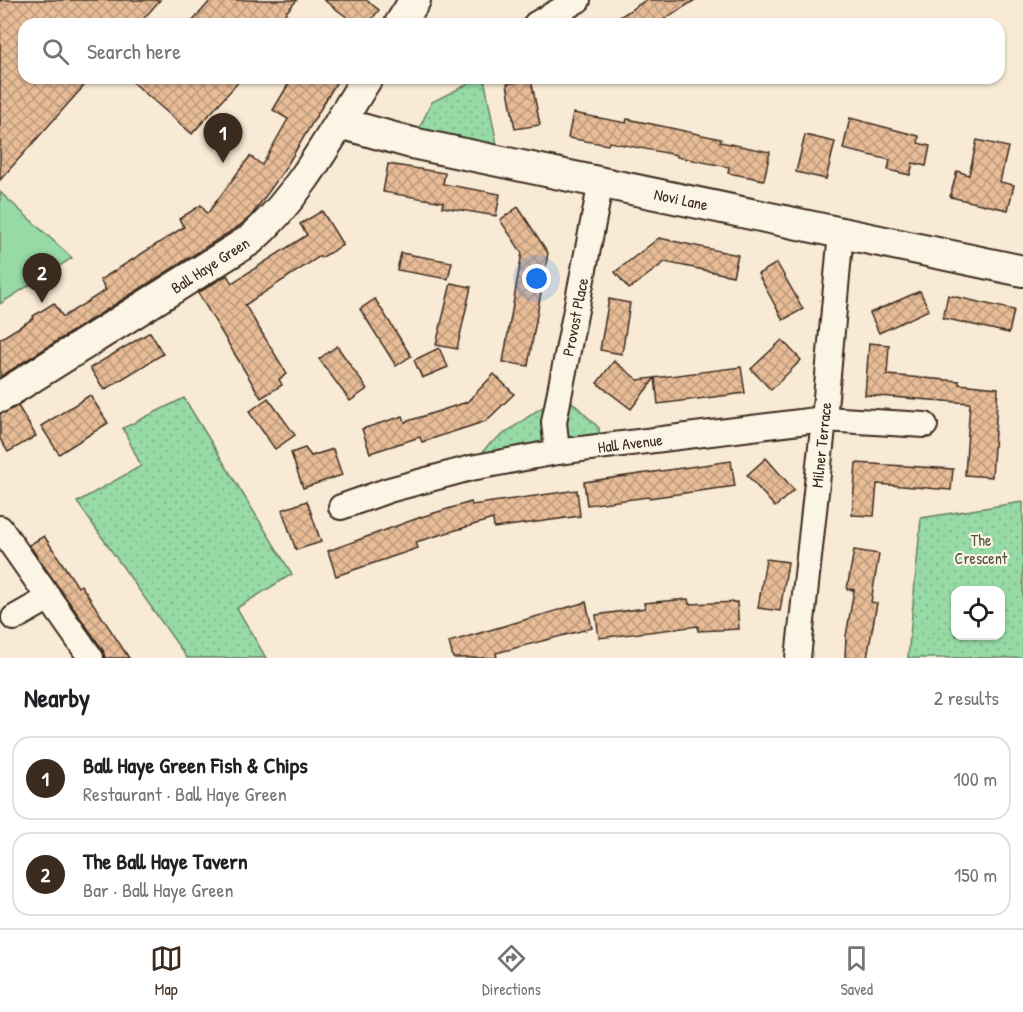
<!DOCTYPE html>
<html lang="en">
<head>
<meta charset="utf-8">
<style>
	:root { --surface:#fff; --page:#f6f6f6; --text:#202124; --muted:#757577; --line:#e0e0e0; --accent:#3b2a1e }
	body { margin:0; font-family:"Patrick Hand",sans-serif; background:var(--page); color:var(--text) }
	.controls { position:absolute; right:18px; bottom:18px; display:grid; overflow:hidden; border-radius:12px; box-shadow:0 2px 4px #0004 }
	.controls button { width:54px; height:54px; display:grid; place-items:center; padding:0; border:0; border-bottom:2px solid var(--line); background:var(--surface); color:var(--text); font:30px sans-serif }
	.you { position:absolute; left:537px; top:279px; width:21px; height:21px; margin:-15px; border:4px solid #fff; border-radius:50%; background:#1a73e8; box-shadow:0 0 0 9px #1a73e833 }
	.badge { display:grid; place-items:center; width:39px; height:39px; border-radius:50%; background:var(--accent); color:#fff; font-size:20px; font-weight:700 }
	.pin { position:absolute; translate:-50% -50px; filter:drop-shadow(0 2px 3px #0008) }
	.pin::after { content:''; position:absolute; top:32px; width:21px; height:18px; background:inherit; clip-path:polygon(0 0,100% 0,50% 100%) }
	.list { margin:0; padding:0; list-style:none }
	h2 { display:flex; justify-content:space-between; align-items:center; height:78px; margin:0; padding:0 24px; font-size:26px }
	h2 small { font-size:20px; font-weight:400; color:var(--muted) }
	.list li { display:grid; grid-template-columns:39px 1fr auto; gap:18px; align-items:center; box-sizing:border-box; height:84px; margin:0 12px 12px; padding:0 12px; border:2px solid var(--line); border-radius:18px }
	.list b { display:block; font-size:22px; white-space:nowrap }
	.list p { margin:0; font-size:20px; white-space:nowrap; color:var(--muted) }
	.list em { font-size:20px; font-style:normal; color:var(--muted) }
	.icon { flex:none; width:33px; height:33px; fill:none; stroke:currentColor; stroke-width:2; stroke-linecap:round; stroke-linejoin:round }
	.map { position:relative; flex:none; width:1023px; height:658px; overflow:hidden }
	.search { position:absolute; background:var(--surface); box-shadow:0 2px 4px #0004; left:18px; right:18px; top:18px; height:66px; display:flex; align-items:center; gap:15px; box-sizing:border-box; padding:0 21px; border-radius:18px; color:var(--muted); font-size:22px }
	.sheet { height:270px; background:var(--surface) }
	nav { display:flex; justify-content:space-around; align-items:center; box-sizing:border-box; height:84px; border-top:2px solid var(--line); background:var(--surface); font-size:16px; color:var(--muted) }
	nav a { display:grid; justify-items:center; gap:3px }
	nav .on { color:var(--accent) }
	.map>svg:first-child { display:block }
	.grass { fill:url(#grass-dots); stroke:#698262; stroke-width:1.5; fill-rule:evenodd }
	.park { fill:#97daa6; stroke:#698262; stroke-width:1.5 }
	.building { fill:url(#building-cross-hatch); stroke:#3b2a1e; stroke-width:1.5 }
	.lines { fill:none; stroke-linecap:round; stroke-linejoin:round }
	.minor-casing { stroke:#3b2a1e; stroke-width:28 }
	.tertiary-casing { stroke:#3b2a1e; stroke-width:34 }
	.minor { stroke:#fcf5e5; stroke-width:24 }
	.tertiary { stroke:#fcf5e5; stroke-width:30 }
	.labels { text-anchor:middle; stroke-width:4.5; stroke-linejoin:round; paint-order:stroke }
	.street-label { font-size:16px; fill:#3b2a1e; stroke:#fcf5e5 }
	.park-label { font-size:16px; fill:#525640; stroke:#fcf5e5 }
</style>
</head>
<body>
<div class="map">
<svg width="1023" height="658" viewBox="0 0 1023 658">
	<defs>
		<pattern id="grass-dots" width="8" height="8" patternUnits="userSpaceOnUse" patternTransform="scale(1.5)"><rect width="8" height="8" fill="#97daa6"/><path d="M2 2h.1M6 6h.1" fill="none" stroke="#83bb8e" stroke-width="1.8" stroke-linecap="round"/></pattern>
		<pattern id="building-cross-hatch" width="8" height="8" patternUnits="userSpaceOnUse" patternTransform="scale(1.5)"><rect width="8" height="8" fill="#e7bc97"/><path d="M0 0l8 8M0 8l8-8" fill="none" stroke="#bc997b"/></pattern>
	</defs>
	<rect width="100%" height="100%" fill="#f8ead5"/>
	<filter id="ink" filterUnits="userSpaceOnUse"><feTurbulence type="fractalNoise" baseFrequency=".0167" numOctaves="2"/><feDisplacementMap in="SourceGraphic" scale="12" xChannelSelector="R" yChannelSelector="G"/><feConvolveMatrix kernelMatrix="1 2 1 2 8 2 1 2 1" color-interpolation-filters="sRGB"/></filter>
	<g filter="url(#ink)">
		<g class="grass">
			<polygon points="480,78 484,78 500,160 412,143 432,102"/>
			<polygon points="184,398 292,574 237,608 266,658 187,658 77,502 141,466 123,428"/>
			<polygon points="559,398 571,401 599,428 600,447 471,468 488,445 538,410"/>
			<path d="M 1023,502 L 1023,658 L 908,658 L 921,518 ZM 956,590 L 1000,590 L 1000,636 L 956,636 Z"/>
		</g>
		<polygon class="park" points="0,192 72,258 0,304"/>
		<g class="building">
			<polygon points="0,0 160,0 139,24 24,24 24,78 91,78 0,180"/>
			<polygon points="211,0 297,0 276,24 190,24"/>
			<polygon points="324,0 366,0 379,10 368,24 356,24"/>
			<polygon points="646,0 695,0 657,24 609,24"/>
			<polygon points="128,78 242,78 192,134"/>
			<polygon points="292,78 339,78 283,172 251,216 239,226 0,377 0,339 34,318 33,316 54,303 63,317 106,290 100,280 184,227 179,219 201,205 207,214 250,156 262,165 288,119 273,110"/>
			<polygon points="531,79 540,125 515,129 507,84"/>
			<polygon points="573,113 626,123 627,119 666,127 721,139 720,142 770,152 764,180 728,173 729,167 677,157 677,155 609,142 608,145 568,138"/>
			<polygon points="850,118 919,136 918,143 930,146 926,166 913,163 910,175 888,170 890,160 843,149"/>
			<polygon points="805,135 835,142 826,179 796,172"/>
			<polygon points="977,140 1008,147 1000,182 1014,185 1008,210 950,197 957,171 969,175"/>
			<polygon points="388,164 445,173 443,184 500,194 496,216 442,207 443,202 383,192"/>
			<polygon points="518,207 548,253 528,366 503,362 522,253 500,220"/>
			<polygon points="322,211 343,245 321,258 320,256 245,305 287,374 279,379 282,385 261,398 198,293 227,275 232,283 307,235 300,224"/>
			<polygon points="659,238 738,255 733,276 665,262 629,289 615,272"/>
			<polygon points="401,253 452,262 448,279 397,270"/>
			<polygon points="777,263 803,309 783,320 758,274"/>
			<polygon points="451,283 471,287 457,349 436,345"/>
			<polygon points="920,291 929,310 879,333 870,313"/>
			<polygon points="948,295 1014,310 1009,333 943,318"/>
			<polygon points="375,299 411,356 396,366 360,309"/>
			<polygon points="609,299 630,303 622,354 600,350"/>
			<polygon points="150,332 163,354 104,390 90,368"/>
			<polygon points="782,340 801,360 771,390 751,369"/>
			<polygon points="869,343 889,345 887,375 959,381 959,384 998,388 992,477 965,475 970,403 865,395"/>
			<polygon points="337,346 367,389 350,401 319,359"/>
			<polygon points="439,348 448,367 422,378 414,360"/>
			<polygon points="614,361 638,380 741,367 745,393 658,404 655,378 631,409 597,383"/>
			<polygon points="494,374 514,394 486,421 422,442 420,437 370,453 362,429 403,416 405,422 467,402"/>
			<polygon points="90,395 108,423 59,454 41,426"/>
			<polygon points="268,398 295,435 275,449 249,412"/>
			<polygon points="18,406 36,436 8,452 0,439 0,414"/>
			<polygon points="305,448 311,456 333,449 342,475 303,488 291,453"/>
			<polygon points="766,458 794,490 775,507 747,475"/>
			<polygon points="731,461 735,486 649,498 648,497 587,505 584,482"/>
			<polygon points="856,463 953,469 951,490 877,484 874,516 852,515"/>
			<polygon points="577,490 580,516 494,528 493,519 416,542 418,548 336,576 328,551 421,517 471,502 472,505"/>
			<polygon points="307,501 321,542 296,550 282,510"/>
			<polygon points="44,536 78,587 81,585 129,658 105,658 103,650 29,545"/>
			<polygon points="854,550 879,554 871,602 877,603 867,658 845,658 846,636 854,590 847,589"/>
			<polygon points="766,559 788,562 780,611 758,608"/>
			<polygon points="688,599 689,604 737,602 739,629 698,631 698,626 599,638 596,615 645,608 644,603"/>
			<polygon points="586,602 592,628 496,653 497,658 453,658 449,642"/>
		</g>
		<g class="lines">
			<g class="minor-casing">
				<g id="minor">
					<polyline points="536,24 578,0"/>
					<polyline points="557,452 554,422 601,182"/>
					<polyline points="341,507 389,490 471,468 557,452 824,419 925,425"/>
					<polyline points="0,528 91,658"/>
					<polyline points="14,618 49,598"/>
					<polyline points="798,658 824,419 841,232"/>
				</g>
			</g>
			<g class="tertiary-casing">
				<g id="tertiary">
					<polyline points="400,24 415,0"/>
					<polyline points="340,123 412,143 1023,271"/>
					<path d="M 0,397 L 250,240 C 300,196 332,134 367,78"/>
				</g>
			</g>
			<use href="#minor" class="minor"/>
			<use href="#tertiary" class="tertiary"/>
		</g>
	</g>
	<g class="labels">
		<g class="street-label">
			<text transform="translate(681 199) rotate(12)" y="6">Novi Lane</text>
			<text transform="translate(210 265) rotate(-33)" y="6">Ball Haye Green</text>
			<text transform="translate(575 317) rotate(-79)" y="6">Provost Place</text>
			<text transform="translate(630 443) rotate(-7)" y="6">Hall Avenue</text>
			<text transform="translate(821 445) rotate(-84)" y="6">Milner Terrace</text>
		</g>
		<g class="park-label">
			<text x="981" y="546">The<tspan x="981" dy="18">Crescent</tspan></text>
		</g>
	</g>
</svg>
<div class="controls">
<button><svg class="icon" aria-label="locate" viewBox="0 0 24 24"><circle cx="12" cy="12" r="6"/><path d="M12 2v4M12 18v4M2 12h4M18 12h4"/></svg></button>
</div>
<div class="you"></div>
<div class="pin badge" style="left:223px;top:163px">1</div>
<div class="pin badge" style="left:42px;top:303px">2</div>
<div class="search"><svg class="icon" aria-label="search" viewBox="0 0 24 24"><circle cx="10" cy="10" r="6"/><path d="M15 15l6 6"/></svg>Search here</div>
</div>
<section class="sheet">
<h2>Nearby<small>2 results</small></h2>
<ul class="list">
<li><span class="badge">1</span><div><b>Ball Haye Green Fish &amp; Chips</b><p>Restaurant · Ball Haye Green</p></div><em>100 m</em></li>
<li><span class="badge">2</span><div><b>The Ball Haye Tavern</b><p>Bar · Ball Haye Green</p></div><em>150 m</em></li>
</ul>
</section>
<nav>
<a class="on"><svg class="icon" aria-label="map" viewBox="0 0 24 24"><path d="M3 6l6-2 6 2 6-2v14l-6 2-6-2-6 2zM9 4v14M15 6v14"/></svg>Map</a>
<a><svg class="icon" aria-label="directions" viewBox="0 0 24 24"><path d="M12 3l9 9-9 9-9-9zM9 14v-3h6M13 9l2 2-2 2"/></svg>Directions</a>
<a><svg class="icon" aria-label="saved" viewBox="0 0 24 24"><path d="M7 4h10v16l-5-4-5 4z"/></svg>Saved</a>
</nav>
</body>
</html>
